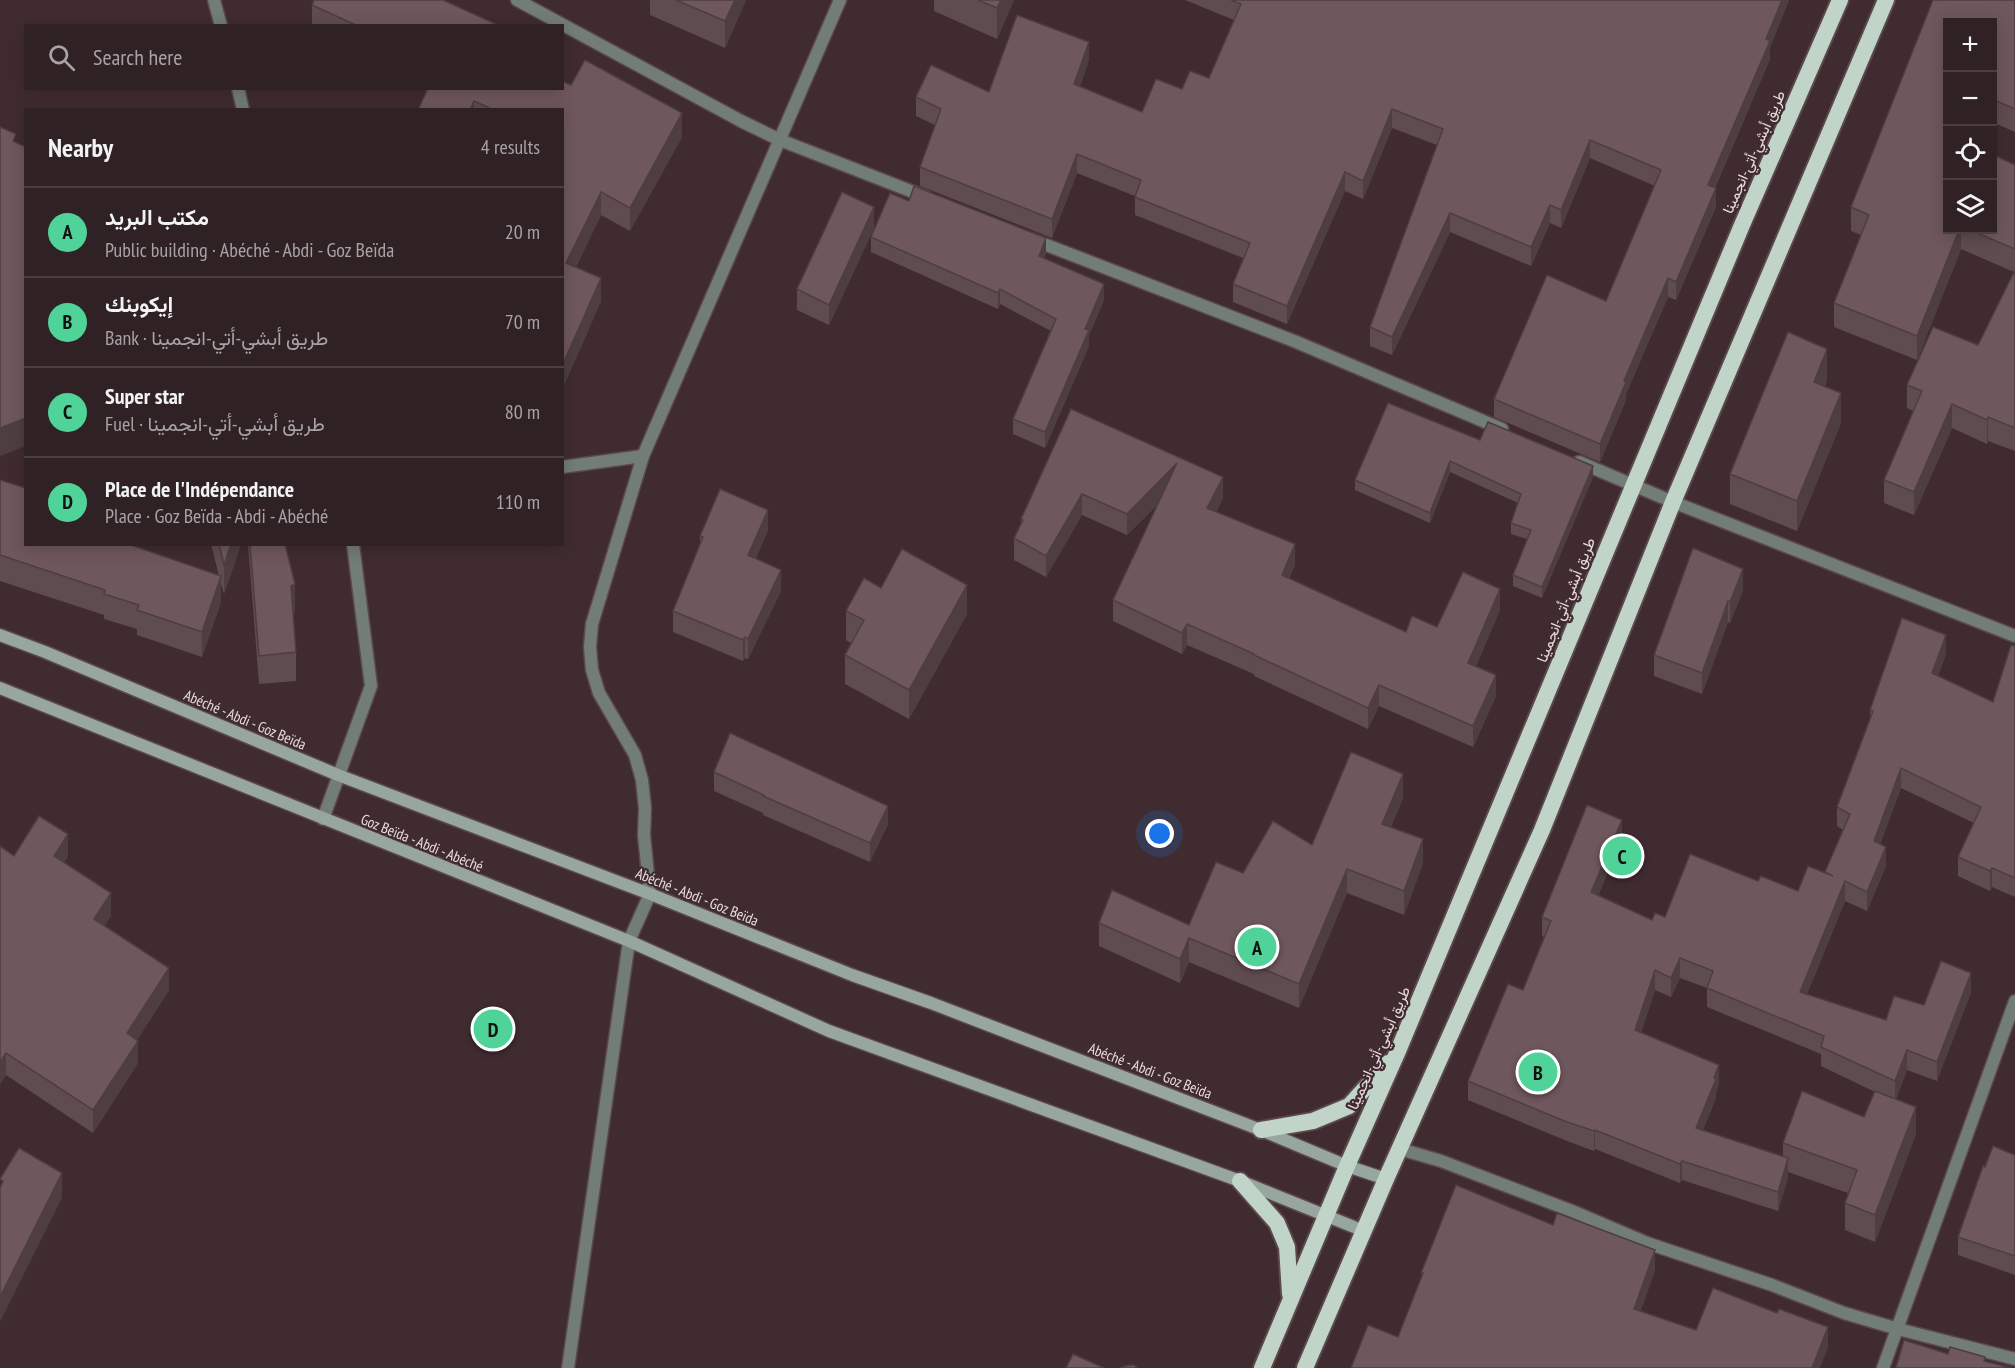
<!DOCTYPE html>
<html lang="en">
<head>
<meta charset="utf-8">
<style>
	:root { --surface:#302124; --page:#3c2e31; --text:#f1f3f6; --muted:#a8a3a6; --line:#4b3e41; --accent:#4fd398 }
	body { margin:0; font-family:"PT Sans Narrow",Vazirmatn,sans-serif; background:var(--page); color:var(--text) }
	.controls { position:absolute; right:18px; top:18px; display:grid; overflow:hidden; border-radius:0px; box-shadow:0 3px 15px #0003 }
	.controls button { width:54px; height:54px; display:grid; place-items:center; padding:0; border:0; border-bottom:2px solid var(--line); background:var(--surface); color:var(--text); font:30px sans-serif }
	.you { position:absolute; left:1160px; top:834px; width:21px; height:21px; margin:-15px; border:4px solid #fff; border-radius:50%; background:#1a73e8; box-shadow:0 0 0 9px #1a73e833 }
	.badge { display:grid; place-items:center; width:39px; height:39px; border-radius:50%; background:var(--accent); color:#111; font-size:20px; font-weight:700 }
	.pin { position:absolute; translate:-50% -50%; border:3px solid #fff; box-shadow:0 2px 6px #0006 }
	.list { margin:0; padding:0; list-style:none }
	h2 { display:flex; justify-content:space-between; align-items:center; height:78px; margin:0; padding:0 24px; font-size:26px }
	h2 small { font-size:20px; font-weight:400; color:var(--muted) }
	.list li { display:grid; grid-template-columns:39px 1fr auto; gap:18px; align-items:center; box-sizing:border-box; height:90px; padding:0 24px; border-top:2px solid var(--line) }
	.list b { display:block; font-size:22px; white-space:nowrap }
	.list p { margin:0; font-size:20px; white-space:nowrap; color:var(--muted) }
	.list em { font-size:20px; font-style:normal; color:var(--muted) }
	.icon { flex:none; width:33px; height:33px; fill:none; stroke:currentColor; stroke-width:2; stroke-linecap:round; stroke-linejoin:round }
	.map { position:relative; flex:none; width:2015px; height:1368px; overflow:hidden }
	.search { position:absolute; background:var(--surface); box-shadow:0 3px 15px #0003; left:24px; top:24px; width:540px; height:66px; display:flex; align-items:center; gap:15px; box-sizing:border-box; padding:0 21px; border-radius:0px; color:var(--muted); font-size:22px }
	.panel { position:absolute; background:var(--surface); box-shadow:0 3px 15px #0003; left:24px; top:108px; width:540px; height:438px; border-radius:0px }
	.map>svg:first-child { display:block }
	.lines { fill:none; stroke-linecap:round; stroke-linejoin:round }
	.service-casing { stroke:#5b484c; stroke-width:15 }
	.minor-casing { stroke:#5b484c; stroke-width:15 }
	.secondary-casing { stroke:#5b484c; stroke-width:15 }
	.trunk-casing { stroke:#5b484c; stroke-width:20 }
	.service { stroke:#737d77; stroke-width:12 }
	.minor { stroke:#737d77; stroke-width:12 }
	.secondary { stroke:#97a69e; stroke-width:12 }
	.trunk { stroke:#c0d4c8; stroke-width:16 }
	.wall { fill:#5f4c50; fill-rule:evenodd }
	.shaded-wall { fill:#4e3e41 }
	.building { fill:#6f585d; stroke:#4e3e41; stroke-width:1.5 }
	.labels { text-anchor:middle; stroke-width:4.5; stroke-linejoin:round; paint-order:stroke }
	.street-label { font-size:15px; fill:#e9dbdd; stroke:#402c30 }
</style>
</head>
<body>
<div class="map">
<svg width="2015" height="1368" viewBox="0 0 2015 1368">
	<rect width="100%" height="100%" fill="#402c30"/>
	<g class="lines">
		<g class="service-casing">
			<polyline id="service" points="568,1368 629,941"/>
		</g>
		<g class="minor-casing">
			<g id="minor">
				<polyline points="214,0 221,26"/>
				<polyline points="517,0 741,121 780,140 926,197"/>
				<polyline points="238,88 243,110"/>
				<polyline points="1031,239 1294,341 1502,429"/>
				<polyline points="1579,462 1673,502 2015,636"/>
				<polyline points="562,467 643,456"/>
				<polyline points="323,819 371,686 353,544"/>
				<polyline points="629,941 650,894 644,835 645,808 642,780 635,755 599,693 592,670 590,647 592,624 643,456 840,0"/>
				<polyline points="1400,1149 1441,1161 1572,1211 1647,1243 1772,1285 1844,1313 1898,1329 2015,1359"/>
				<polyline points="1883,1368 2015,1001"/>
			</g>
		</g>
		<g class="secondary-casing">
			<g id="secondary">
				<polyline points="0,635 45,652 338,775 650,894 852,975 931,1003 1261,1130 1347,1166 1386,1179"/>
				<polyline points="0,688 629,941 829,1031 1240,1181 1364,1231"/>
			</g>
		</g>
		<g class="trunk-casing">
			<g id="trunk">
				<polyline points="1261,1130 1313,1121 1349,1106 1388,1063"/>
				<polyline points="1240,1181 1277,1223 1287,1247 1290,1294"/>
				<polyline points="1262,1368 1347,1166 1398,1051 1742,225 1840,0"/>
				<polyline points="1305,1368 1386,1179 1542,830 1673,502 1886,0"/>
			</g>
		</g>
		<use href="#service" class="service"/>
		<use href="#minor" class="minor"/>
		<use href="#secondary" class="secondary"/>
		<use href="#trunk" class="trunk"/>
	</g>
	<g class="wall">
		<polygon points="650,0 746,0 725,48 650,15"/>
		<polygon points="934,0 1014,0 997,39 934,11"/>
		<polygon points="1185,0 1789,0 1770,47 1770,59 1715,188 1716,207 1676,300 1668,297 1626,394 1626,400 1600,462 1494,417 1494,399 1606,301 1655,186 1590,158 1561,228 1550,223 1531,266 1450,232 1392,355 1370,346 1370,327 1437,145 1392,128 1363,199 1345,191 1287,324 1233,302 1233,284 1243,258 1135,215 1135,196 1077,173 1052,238 920,186 920,167 935,125 916,116 916,97 989,92 1089,60 1080,86 1142,112 1182,89 1209,78 1234,20"/>
		<polygon points="1933,0 2015,0 2015,132 1992,122 1992,22 1947,22 1947,230 1992,230 1992,154 2015,165 2015,451 1988,441 1987,444 1952,428 1914,515 1884,503 1884,480 1913,411 1907,408 1907,385 1933,327 1978,345 2014,272 1961,249 1917,360 1834,327 1834,303 1861,235 1851,231 1851,207"/>
		<polygon points="312,5 500,26 312,26"/>
		<polygon points="585,60 682,113 682,137 630,231 601,215 576,267 601,278 601,301 562,390 562,110 418,110 428,88 562,88 562,81 571,85"/>
		<polygon points="909,201 1046,253 1044,258 1104,300 1089,335 1089,346 1045,448 1013,434 1013,419 1051,331 1000,304 998,309 871,252 871,237"/>
		<polygon points="874,228 829,325 797,310 797,289"/>
		<polygon points="1827,379 1825,386 1841,423 1797,531 1730,504 1730,474"/>
		<polygon points="1071,409 1223,498 1216,512 1295,565 1289,578 1406,632 1437,627 1500,610 1476,666 1496,696 1473,747 1379,706 1368,729 1254,676 1254,674 1187,645 1182,654 1113,621 1113,600 1159,503 1127,535 1082,515 1046,577 1014,560 1014,538 1021,525 1021,519"/>
		<polygon points="1480,440 1593,477 1542,598 1513,586 1513,575 1527,539 1511,534 1511,523 1518,503 1450,472 1430,523 1355,490 1355,480"/>
		<polygon points="0,480 26,544 219,576 211,544 241,544 224,594 221,584 221,602 202,657 137,635 137,629 104,619 104,615 0,581"/>
		<polygon points="768,530 756,558 781,591 748,659 745,658 743,661 673,632 673,611 700,544 700,536"/>
		<polygon points="248,544 285,544 295,613 293,614 296,652 296,681 259,684"/>
		<polygon points="881,588 967,614 909,719 845,684 845,655 851,643 846,640 846,611"/>
		<polygon points="1743,590 1730,623 1728,622 1702,694 1654,676 1654,655"/>
		<path d="M 2015,646 L 2015,897 L 1992,887 L 1990,891 L 1958,876 L 1958,857 L 1974,823 L 1901,788 L 1880,844 L 1886,866 L 1867,911 L 1845,901 L 1807,994 L 1886,1020 L 1924,1005 L 1971,992 L 1937,1081 L 1907,1070 L 1896,1099 L 1916,1134 L 1875,1242 L 1845,1230 L 1845,1203 L 1848,1193 L 1788,1172 L 1788,1178 L 1778,1211 L 1682,1180 L 1680,1183 L 1595,1149 L 1594,1151 L 1567,1141 L 1468,1100 L 1468,1081 L 1523,990 L 1544,937 L 1542,936 L 1542,917 L 1622,839 L 1598,896 L 1652,920 L 1665,917 L 1758,881 L 1798,891 L 1825,873 L 1843,830 L 1837,826 L 1837,807 L 1870,719 L 1870,710 L 1946,654 L 1938,676 L 1993,702 ZM 1680,978 L 1707,988 L 1707,1007 L 1821,1054 L 1821,1066 L 1875,1092 L 1864,1117 L 1783,1143 L 1783,1157 L 1703,1130 L 1716,1098 L 1716,1092 L 1719,1084 L 1641,1033 L 1655,990 L 1671,997 Z"/>
		<polygon points="714,772 888,824 870,862 763,815 763,813 714,791"/>
		<polygon points="1403,798 1391,827 1423,863 1404,915 1347,893 1299,1008 1189,962 1180,983 1099,946 1099,923 1189,925 1243,873 1312,845"/>
		<polygon points="0,846 14,856 68,856 64,862 111,916 104,926 169,990 137,1040 138,1063 93,1133 6,1075 0,1084"/>
		<polygon points="2015,1155 2015,1275 1958,1255 1958,1237 1985,1167"/>
	</g>
	<g class="shaded-wall">
		<polygon points="735,0 746,0 725,48 725,21"/>
		<polygon points="1001,0 1014,0 997,39 997,8"/>
		<polygon points="1782,0 1789,0 1770,47 1770,59 1708,203 1708,185"/>
		<polygon points="1089,42 1089,60 1074,102 1074,84"/>
		<polygon points="474,101 474,110 470,110"/>
		<polygon points="1392,109 1392,128 1363,199 1363,181"/>
		<polygon points="682,113 682,137 630,231 630,208"/>
		<polygon points="1590,140 1590,158 1561,228 1561,210"/>
		<polygon points="1077,154 1077,173 1052,238 1052,219"/>
		<polygon points="1345,172 1345,191 1287,324 1287,306"/>
		<polygon points="1716,188 1716,207 1676,300 1676,282"/>
		<polygon points="601,192 601,215 566,287 566,263"/>
		<polygon points="1550,205 1550,223 1531,266 1531,247"/>
		<polygon points="874,207 874,228 829,325 829,305"/>
		<polygon points="1450,213 1450,232 1392,355 1392,337"/>
		<polygon points="1959,230 1961,230 1961,249 1917,360 1917,336"/>
		<polygon points="1046,238 1046,253 1039,271 1039,256"/>
		<polygon points="601,278 601,301 562,390 562,366"/>
		<polygon points="1668,278 1668,297 1626,394 1626,400 1600,462 1600,444 1624,381"/>
		<polygon points="1104,284 1104,300 1089,335 1089,346 1045,448 1045,432 1085,329"/>
		<polygon points="1000,289 1000,304 998,309 998,293"/>
		<polygon points="1827,349 1827,379 1814,412 1814,382"/>
		<polygon points="1841,393 1841,423 1797,531 1797,501"/>
		<polygon points="1952,404 1952,428 1914,515 1914,492"/>
		<polygon points="1988,417 1988,441 1987,444 1987,420"/>
		<polygon points="26,418 26,446 0,456 0,428"/>
		<polygon points="1450,461 1450,472 1430,523 1430,513"/>
		<polygon points="1177,463 1177,484 1127,535 1127,514"/>
		<polygon points="1593,466 1593,477 1542,598 1542,587"/>
		<polygon points="1223,477 1223,498 1207,529 1207,508"/>
		<polygon points="1082,494 1082,515 1046,577 1046,556"/>
		<polygon points="768,510 768,530 748,575 748,555"/>
		<polygon points="231,544 241,544 224,594 224,565"/>
		<polygon points="1295,544 1295,565 1282,596 1282,575"/>
		<polygon points="1743,569 1743,590 1730,623 1730,602"/>
		<polygon points="781,570 781,591 748,659 748,639"/>
		<polygon points="221,576 221,602 202,657 202,632"/>
		<polygon points="295,584 295,613 291,615 291,586"/>
		<polygon points="967,585 967,614 909,719 909,690"/>
		<polygon points="1500,589 1500,610 1468,684 1468,663"/>
		<polygon points="1728,601 1728,622 1702,694 1702,673"/>
		<polygon points="1187,624 1187,645 1182,654 1182,633"/>
		<polygon points="1946,635 1946,654 1932,692 1932,673"/>
		<polygon points="745,637 745,658 743,661 743,640"/>
		<polygon points="1496,675 1496,696 1473,747 1473,726"/>
		<polygon points="1379,685 1379,706 1368,729 1368,708"/>
		<polygon points="1901,768 1901,788 1874,861 1874,841"/>
		<polygon points="1403,774 1403,798 1382,848 1382,824"/>
		<polygon points="888,806 888,824 870,862 870,843"/>
		<polygon points="1622,820 1622,839 1591,912 1591,892"/>
		<polygon points="68,834 68,856 54,878 54,856"/>
		<polygon points="1423,839 1423,863 1404,915 1404,891"/>
		<polygon points="1886,847 1886,866 1867,911 1867,892"/>
		<polygon points="1992,868 1992,887 1990,891 1990,871"/>
		<polygon points="1347,869 1347,893 1299,1008 1299,984"/>
		<polygon points="1845,881 1845,901 1800,1011 1800,992"/>
		<polygon points="111,893 111,916 94,942 94,919"/>
		<polygon points="1189,938 1189,962 1180,983 1180,959"/>
		<polygon points="1680,958 1680,978 1671,997 1671,978"/>
		<polygon points="169,968 169,990 127,1056 127,1033"/>
		<polygon points="1655,970 1655,990 1635,1050 1635,1030"/>
		<polygon points="1971,973 1971,992 1937,1081 1937,1062"/>
		<polygon points="138,1041 138,1063 93,1133 93,1110"/>
		<polygon points="1907,1050 1907,1070 1895,1101 1895,1081"/>
		<polygon points="6,1053 6,1075 0,1084 0,1062"/>
		<polygon points="1719,1065 1719,1084 1716,1092 1716,1098 1696,1147 1696,1128"/>
		<polygon points="1916,1107 1916,1134 1875,1242 1875,1215"/>
		<polygon points="1595,1130 1595,1149 1594,1151 1594,1131"/>
		<polygon points="1788,1158 1788,1178 1778,1211 1778,1192"/>
		<polygon points="1682,1161 1682,1180 1680,1183 1680,1164"/>
		<polygon points="62,1173 62,1198 0,1322 0,1297"/>
		<polygon points="1655,1250 1655,1271 1634,1330 1634,1309"/>
		<polygon points="1828,1327 1828,1348 1820,1368 1812,1368"/>
	</g>
	<g class="building">
		<polygon points="314,0 443,0 500,26 358,26 312,5"/>
		<polygon points="676,0 735,0 725,21"/>
		<polygon points="978,0 1001,0 997,8"/>
		<polygon points="1231,0 1782,0 1766,39 1770,41 1708,185 1716,188 1676,282 1668,278 1624,381 1626,382 1600,444 1494,399 1547,275 1606,301 1661,170 1590,140 1561,210 1550,205 1531,247 1450,213 1392,337 1370,327 1443,129 1392,109 1363,181 1345,172 1287,306 1233,284 1250,243 1135,197 1141,180 1077,154 1052,219 920,167 941,109 916,97 931,65 989,92 1017,15 1089,42 1074,84 1142,112 1156,79 1182,89 1190,71 1209,78 1241,4"/>
		<polygon points="1933,0 2015,0 2015,109 1992,99 1992,22 1947,22 1947,230 1959,230 1917,336 1834,303 1869,215 1851,207"/>
		<polygon points="585,60 682,113 630,208 601,192 566,263 601,278 562,366 562,110 494,110 474,101 470,110 418,110 428,88 562,88 562,81 571,85"/>
		<polygon points="0,127 16,134 13,141 26,147 26,418 0,428"/>
		<polygon points="1992,154 2015,165 2015,249 1970,230 1992,230"/>
		<polygon points="914,186 1046,238 1039,256 1104,284 1085,329 1089,330 1045,432 1013,419 1056,319 1000,289 998,293 871,237 890,193 909,201"/>
		<polygon points="842,192 874,207 829,305 797,289"/>
		<polygon points="2015,270 2015,428 1988,417 1987,420 1952,404 1914,492 1884,480 1922,391 1907,385 1933,327 1978,345"/>
		<polygon points="1788,332 1827,349 1814,382 1841,393 1797,501 1730,474"/>
		<polygon points="1388,403 1480,440 1488,422 1593,466 1542,587 1513,575 1531,530 1511,523 1521,494 1450,461 1430,513 1355,480"/>
		<polygon points="1071,409 1223,477 1207,508 1295,544 1282,575 1406,632 1412,616 1437,627 1463,572 1500,589 1468,663 1496,675 1473,726 1379,685 1368,708 1254,655 1254,654 1187,624 1182,633 1113,600 1177,463 1127,514 1082,494 1046,556 1014,538 1023,520 1021,519"/>
		<polygon points="0,480 26,488 26,544 128,544 221,576 202,632 137,610 139,605 104,594 105,590 0,555"/>
		<polygon points="720,489 768,510 748,555 781,570 748,639 745,637 743,640 673,611 703,537 700,536"/>
		<polygon points="219,544 231,544 224,565"/>
		<polygon points="250,544 285,544 295,584 291,586 296,652 259,656"/>
		<polygon points="1693,548 1743,569 1730,602 1728,601 1702,673 1654,655"/>
		<polygon points="902,549 967,585 909,690 845,655 864,620 846,611 864,578 881,588"/>
		<polygon points="1902,618 1946,635 1932,673 1993,702 2011,645 2015,646 2015,878 1992,868 1990,871 1958,857 1981,807 1901,768 1874,841 1886,847 1867,892 1845,881 1800,992 1886,1020 1894,996 1924,1005 1941,961 1971,973 1937,1062 1907,1050 1895,1081 1821,1047 1824,1036 1707,988 1713,971 1680,958 1671,978 1655,970 1635,1030 1719,1065 1714,1078 1716,1079 1696,1128 1788,1158 1778,1192 1682,1161 1680,1164 1595,1130 1594,1131 1567,1122 1468,1081 1508,984 1523,990 1551,921 1542,917 1587,805 1622,820 1591,892 1652,920 1655,913 1665,917 1690,854 1758,881 1761,876 1798,891 1808,866 1833,876 1825,872 1850,814 1837,807 1873,711 1870,710"/>
		<polygon points="730,733 888,806 870,843 763,796 764,795 714,772"/>
		<polygon points="1351,752 1403,774 1382,824 1423,839 1404,891 1347,869 1299,984 1189,938 1180,959 1099,923 1112,890 1189,925 1216,862 1243,873 1273,821 1312,845"/>
		<polygon points="39,816 68,834 54,856 111,893 94,919 169,968 127,1033 138,1041 93,1110 6,1053 0,1062 0,846 14,856"/>
		<polygon points="1802,1091 1864,1117 1875,1091 1916,1107 1875,1215 1845,1203 1857,1170 1783,1143"/>
		<polygon points="1993,1146 2015,1155 2015,1256 1958,1237 1983,1166 1985,1167"/>
		<polygon points="19,1148 62,1173 0,1297 0,1188 3,1181 0,1179"/>
		<polygon points="1456,1185 1553,1225 1557,1213 1655,1250 1634,1309 1696,1330 1713,1288 1777,1313 1779,1309 1828,1327 1812,1368 1351,1368 1368,1325 1398,1337 1423,1273 1421,1273"/>
		<polygon points="1904,1340 1948,1354 1950,1347 1985,1357 1984,1361 2011,1368 1896,1368"/>
		<polygon points="1073,1354 1104,1368 1066,1368"/>
		<polygon points="1134,1365 1137,1368 1120,1368 1125,1366"/>
	</g>
	<g class="labels">
		<g class="street-label">
			<text transform="translate(1754 152) rotate(-66)" y="5">طريق أبشي-أتي-انجمينا</text>
			<text transform="translate(1566 600) rotate(-68)" y="5">طريق أبشي-أتي-انجمينا</text>
			<text transform="translate(245 720) rotate(23)" y="5">Abéché - Abdi - Goz Beïda</text>
			<text transform="translate(422 843) rotate(22)" y="5">Goz Beïda - Abdi - Abéché</text>
			<text transform="translate(697 897) rotate(22)" y="5">Abéché - Abdi - Goz Beïda</text>
			<text transform="translate(1379 1048) rotate(-66)" y="5">طريق أبشي-أتي-انجمينا</text>
			<text transform="translate(1150 1071) rotate(21)" y="5">Abéché - Abdi - Goz Beïda</text>
		</g>
	</g>
</svg>
<div class="controls">
<button>+</button>
<button>−</button>
<button><svg class="icon" aria-label="locate" viewBox="0 0 24 24"><circle cx="12" cy="12" r="6"/><path d="M12 2v4M12 18v4M2 12h4M18 12h4"/></svg></button>
<button><svg class="icon" aria-label="layers" viewBox="0 0 24 24"><path d="M12 4l9 5-9 5-9-5zM3 14l9 5 9-5"/></svg></button>
</div>
<div class="you"></div>
<div class="pin badge" style="left:1257px;top:947px">A</div>
<div class="pin badge" style="left:1538px;top:1072px">B</div>
<div class="pin badge" style="left:1622px;top:856px">C</div>
<div class="pin badge" style="left:493px;top:1029px">D</div>
<div class="search"><svg class="icon" aria-label="search" viewBox="0 0 24 24"><circle cx="10" cy="10" r="6"/><path d="M15 15l6 6"/></svg>Search here</div>
<section class="panel">
<h2>Nearby<small>4 results</small></h2>
<ul class="list">
<li><span class="badge">A</span><div><b>مكتب البريد</b><p>Public building · Abéché - Abdi - Goz Beïda</p></div><em>20 m</em></li>
<li><span class="badge">B</span><div><b>إيكوبنك</b><p>Bank · طريق أبشي-أتي-انجمينا</p></div><em>70 m</em></li>
<li><span class="badge">C</span><div><b>Super star</b><p>Fuel · طريق أبشي-أتي-انجمينا</p></div><em>80 m</em></li>
<li><span class="badge">D</span><div><b>Place de l'Indépendance</b><p>Place · Goz Beïda - Abdi - Abéché</p></div><em>110 m</em></li>
</ul>
</section>
</div>
</body>
</html>
